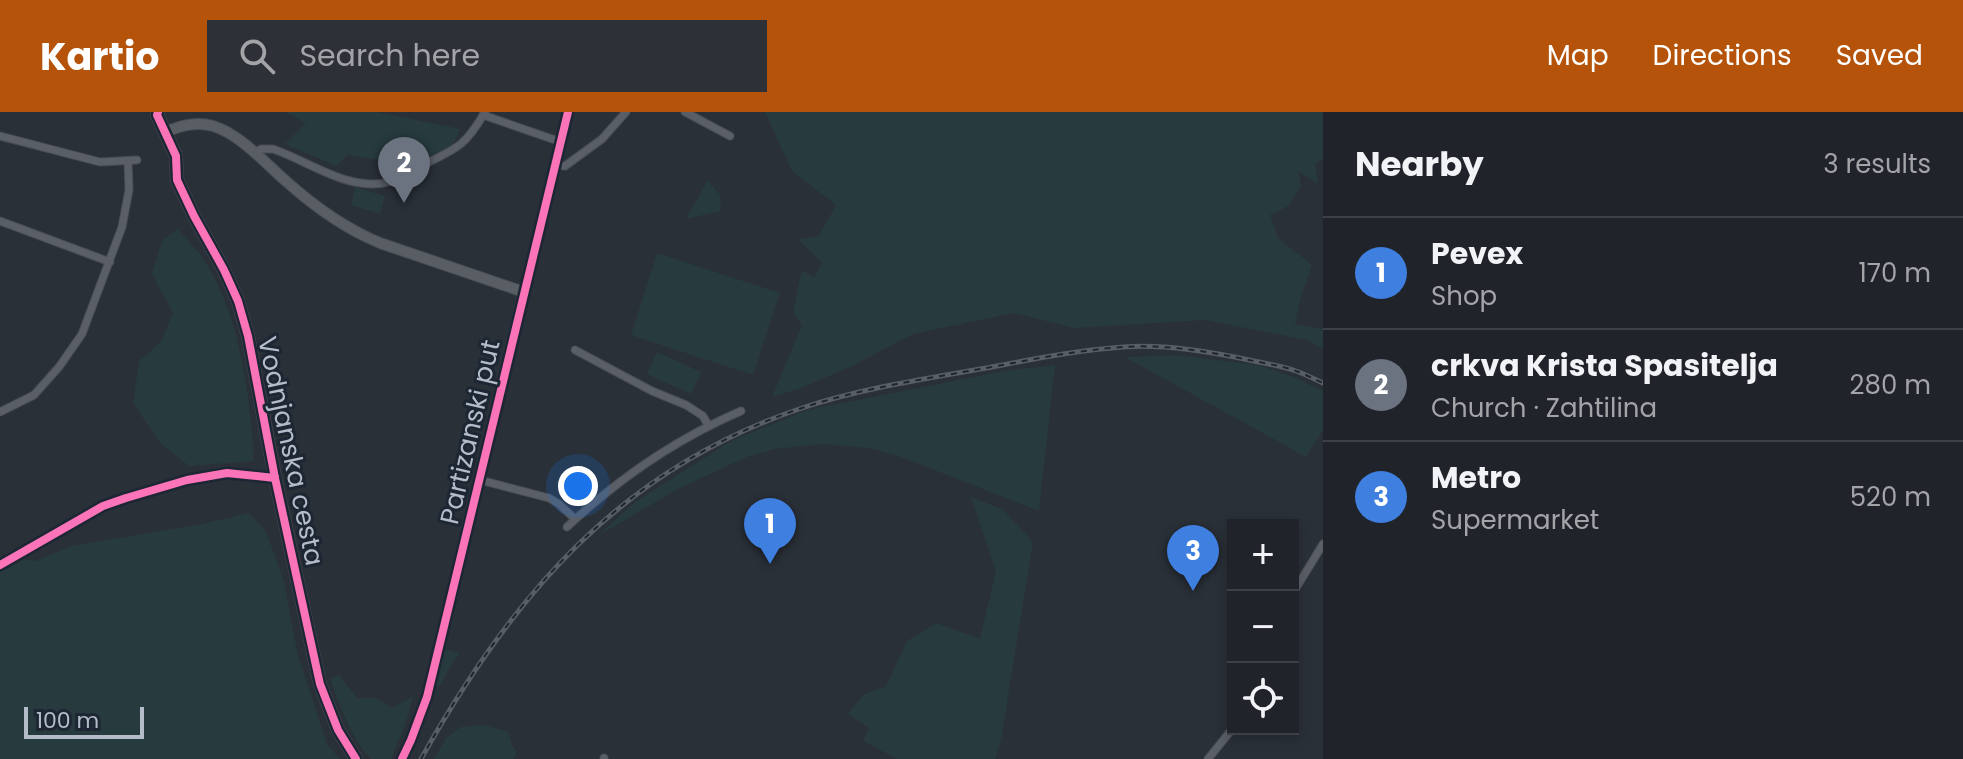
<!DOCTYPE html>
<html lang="en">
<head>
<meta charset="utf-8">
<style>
	:root { --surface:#20242a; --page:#2d3036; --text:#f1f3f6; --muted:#a2a4a8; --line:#3d4147; --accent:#b45309 }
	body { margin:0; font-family:Poppins,sans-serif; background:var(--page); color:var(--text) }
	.controls { position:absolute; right:24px; bottom:24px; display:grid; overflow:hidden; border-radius:0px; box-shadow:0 4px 12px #0003 }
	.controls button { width:72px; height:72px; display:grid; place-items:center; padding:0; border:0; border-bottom:2px solid var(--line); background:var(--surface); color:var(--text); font:40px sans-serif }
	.scale { position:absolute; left:24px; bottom:20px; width:120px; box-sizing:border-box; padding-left:8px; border:4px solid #b4bcc9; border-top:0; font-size:22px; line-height:28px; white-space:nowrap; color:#b4bcc9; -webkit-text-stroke:6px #1d2633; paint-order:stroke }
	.you { position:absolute; left:578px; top:374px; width:28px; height:28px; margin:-20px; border:6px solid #fff; border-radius:50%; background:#1a73e8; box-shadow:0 0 0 12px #1a73e833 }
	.badge { display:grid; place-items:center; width:52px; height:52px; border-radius:50%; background:var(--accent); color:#fff; font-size:26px; font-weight:700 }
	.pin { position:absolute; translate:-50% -66px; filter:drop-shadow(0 2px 4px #0008) }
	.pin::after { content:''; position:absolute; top:42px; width:28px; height:24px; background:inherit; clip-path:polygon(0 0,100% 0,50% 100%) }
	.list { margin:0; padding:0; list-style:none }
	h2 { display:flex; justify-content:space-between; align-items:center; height:104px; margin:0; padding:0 32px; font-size:34px }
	h2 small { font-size:26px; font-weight:400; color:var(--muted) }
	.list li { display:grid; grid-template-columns:52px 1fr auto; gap:24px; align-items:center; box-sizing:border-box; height:112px; padding:0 32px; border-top:2px solid var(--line) }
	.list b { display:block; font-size:30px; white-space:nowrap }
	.list p { margin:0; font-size:26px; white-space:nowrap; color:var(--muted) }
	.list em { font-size:26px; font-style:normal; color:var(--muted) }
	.icon { flex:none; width:44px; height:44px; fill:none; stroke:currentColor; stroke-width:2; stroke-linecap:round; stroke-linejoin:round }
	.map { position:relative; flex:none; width:1323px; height:647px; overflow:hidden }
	header { display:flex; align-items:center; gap:48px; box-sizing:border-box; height:112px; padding:0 40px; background:var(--accent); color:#fff }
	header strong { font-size:38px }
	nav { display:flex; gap:44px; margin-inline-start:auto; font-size:28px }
	.search { width:560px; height:72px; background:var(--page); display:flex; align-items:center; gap:20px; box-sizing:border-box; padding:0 28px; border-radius:0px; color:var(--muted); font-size:30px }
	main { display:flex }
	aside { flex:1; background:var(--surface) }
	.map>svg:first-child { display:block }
	.green { fill:#273a3e }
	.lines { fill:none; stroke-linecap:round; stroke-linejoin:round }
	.minor-casing { stroke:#484c53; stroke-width:9 }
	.tertiary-casing { stroke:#484c53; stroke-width:11 }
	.secondary-casing { stroke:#484c53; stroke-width:12 }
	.primary-casing { stroke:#484c55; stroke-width:14 }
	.minor { stroke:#5a5e66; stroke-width:7 }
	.tertiary { stroke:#5a5e66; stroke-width:9 }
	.secondary { stroke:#595d64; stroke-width:10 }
	.primary { stroke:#5c6168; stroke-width:12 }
	.rail-casing { stroke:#595d64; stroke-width:5 }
	.rail { stroke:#1d2633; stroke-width:2; stroke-dasharray:6; stroke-linecap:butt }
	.cycleway-casing { stroke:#1d2633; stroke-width:13 }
	.cycleway { stroke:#fb73b8; stroke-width:8 }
	.labels { text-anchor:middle; stroke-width:6; stroke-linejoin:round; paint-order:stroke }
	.street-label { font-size:26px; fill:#b4bcc9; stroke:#1d2633 }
</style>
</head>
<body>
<header>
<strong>Kartio</strong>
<div class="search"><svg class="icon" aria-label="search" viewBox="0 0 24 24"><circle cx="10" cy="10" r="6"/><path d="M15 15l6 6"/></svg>Search here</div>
<nav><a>Map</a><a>Directions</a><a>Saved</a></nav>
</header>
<main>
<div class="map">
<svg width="1323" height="647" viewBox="0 0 1323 647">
	<rect width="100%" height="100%" fill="#2a3038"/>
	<g class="green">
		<polygon points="286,0 377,0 460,17 453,33 396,61 389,56 386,49 347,43 336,54 285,32 306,11"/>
		<polygon points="765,0 1323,0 1323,46 1315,52 1318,72 1298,59 1301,74 1288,94 1270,103 1278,126 1312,153 1300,187 1295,212 1323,217 1323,237 1307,228 1205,208 1074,216 1014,201 913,222 850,255 798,277 772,285 802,213 793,200 802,158 814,165 822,151 798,127 819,124 836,93 792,59"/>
		<polygon points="708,68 720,83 721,99 686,107"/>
		<polygon points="355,75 385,84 380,102 351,93"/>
		<path d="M 177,117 C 184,125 192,132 198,140 C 238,190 251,286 254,349 L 189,354 L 160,331 L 133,291 L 139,249 L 161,230 L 173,201 L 152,162 L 162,129 Z"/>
		<polygon points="657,141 780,181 753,263 631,223"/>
		<polygon points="657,240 701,260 691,282 647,262"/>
		<polygon points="1177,243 1258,253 1296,266 1323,279 1323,318 1306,345 1125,245"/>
		<polygon points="1055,253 1039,399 896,343 868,336 821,332 776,337 749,344 680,376 599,423 635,390 731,329 807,298 1004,259"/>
		<polygon points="971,385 1002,397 1033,430 1001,628 995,647 897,647 863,629 869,616 848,602 863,583 886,574 907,529 937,511 980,527 996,459"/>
		<polygon points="249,401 266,419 284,469 297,540 327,632 340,647 0,647 0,444 36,449 71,434 202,412"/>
		<polygon points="444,537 459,541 439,575 436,574"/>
		<path d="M 339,563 L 357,586 L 376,586 L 393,596 L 413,584 L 405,613 L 391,647 L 371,647 C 350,624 341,596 330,567 Z"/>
		<polygon points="482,613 508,619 512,633 517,640 513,647 434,647 446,626 461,615"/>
	</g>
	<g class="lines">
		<g class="minor-casing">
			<g id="minor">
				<polyline points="685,0 730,24"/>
				<polyline points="483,3 561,30"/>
				<polyline points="0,24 100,50 137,48"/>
				<path d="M 255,41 L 261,37 L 273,37 C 309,49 351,82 392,69 C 403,65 415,58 425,52 C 458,36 466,33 485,0"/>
				<polyline points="555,53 565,54 602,27 626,0"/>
				<polyline points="0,109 110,150"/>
				<polyline points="575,238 652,279 686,293 703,304 708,313"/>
				<polyline points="0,300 34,283 59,255 82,222 122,115 129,78 128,49"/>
				<polyline points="480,368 549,386 559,392 575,407"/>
				<path d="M 567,415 C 619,366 676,327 741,299"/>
				<polyline points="1293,481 1323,432"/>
				<polyline points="604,646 604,647"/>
				<polyline points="1208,647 1233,616"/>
			</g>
		</g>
		<g class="tertiary-casing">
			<polyline id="tertiary" points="524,180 568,0"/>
		</g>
		<g class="secondary-casing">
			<g id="secondary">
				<path d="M 165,20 C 180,14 196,9 213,14 C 240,22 266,52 287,70 C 315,95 346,117 380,131 L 524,180 L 427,585 L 411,628 L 402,647"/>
				<polyline points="0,453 103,394 126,386 187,368 227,361 275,366"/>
			</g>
		</g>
		<g class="primary-casing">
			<polyline id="primary" points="158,0 157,3 176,44 177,68 194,104 224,158 238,189 248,224 275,366 320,572 338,618 356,647"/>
		</g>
		<use href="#minor" class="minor"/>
		<use href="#tertiary" class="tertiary"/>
		<use href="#secondary" class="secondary"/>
		<use href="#primary" class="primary"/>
		<g class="rail-casing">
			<path id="rail" d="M 421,647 C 512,484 620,357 802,296 C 865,275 932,266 997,254 C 1039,246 1080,238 1123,235 C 1166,232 1212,240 1254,249 C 1268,252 1283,254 1296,259 C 1305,262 1314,267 1323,271"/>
		</g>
		<use href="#rail" class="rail"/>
		<g class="cycleway-casing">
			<g id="cycleway">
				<polyline points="158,0 157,3 176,44 177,68 194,104 224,158 238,189 248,224 275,366 320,572 338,618 356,647"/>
				<polyline points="0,453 103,394 126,386 187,368 227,361 275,366"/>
				<polyline points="402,647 411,628 427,585 568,0"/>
			</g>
		</g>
		<use href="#cycleway" class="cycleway"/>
	</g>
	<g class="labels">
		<g class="street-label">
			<text transform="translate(470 320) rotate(-77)" y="9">Partizanski put</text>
			<text transform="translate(291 339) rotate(78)" y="9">Vodnjanska cesta</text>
		</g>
	</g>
</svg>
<div class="controls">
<button>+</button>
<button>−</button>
<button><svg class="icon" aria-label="locate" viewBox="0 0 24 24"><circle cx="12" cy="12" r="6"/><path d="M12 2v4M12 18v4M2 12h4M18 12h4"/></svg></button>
</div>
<div class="scale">100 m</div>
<div class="you"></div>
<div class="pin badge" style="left:770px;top:452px;background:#3f7fe0">1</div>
<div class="pin badge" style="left:404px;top:91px;background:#6b7280">2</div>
<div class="pin badge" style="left:1193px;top:479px;background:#3f7fe0">3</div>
</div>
<aside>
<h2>Nearby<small>3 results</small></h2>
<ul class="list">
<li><span class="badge" style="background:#3f7fe0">1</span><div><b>Pevex</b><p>Shop</p></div><em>170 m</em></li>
<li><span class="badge" style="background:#6b7280">2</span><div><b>crkva Krista Spasitelja</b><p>Church · Zahtilina</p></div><em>280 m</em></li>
<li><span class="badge" style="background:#3f7fe0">3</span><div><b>Metro</b><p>Supermarket</p></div><em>520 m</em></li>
</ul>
</aside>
</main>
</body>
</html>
